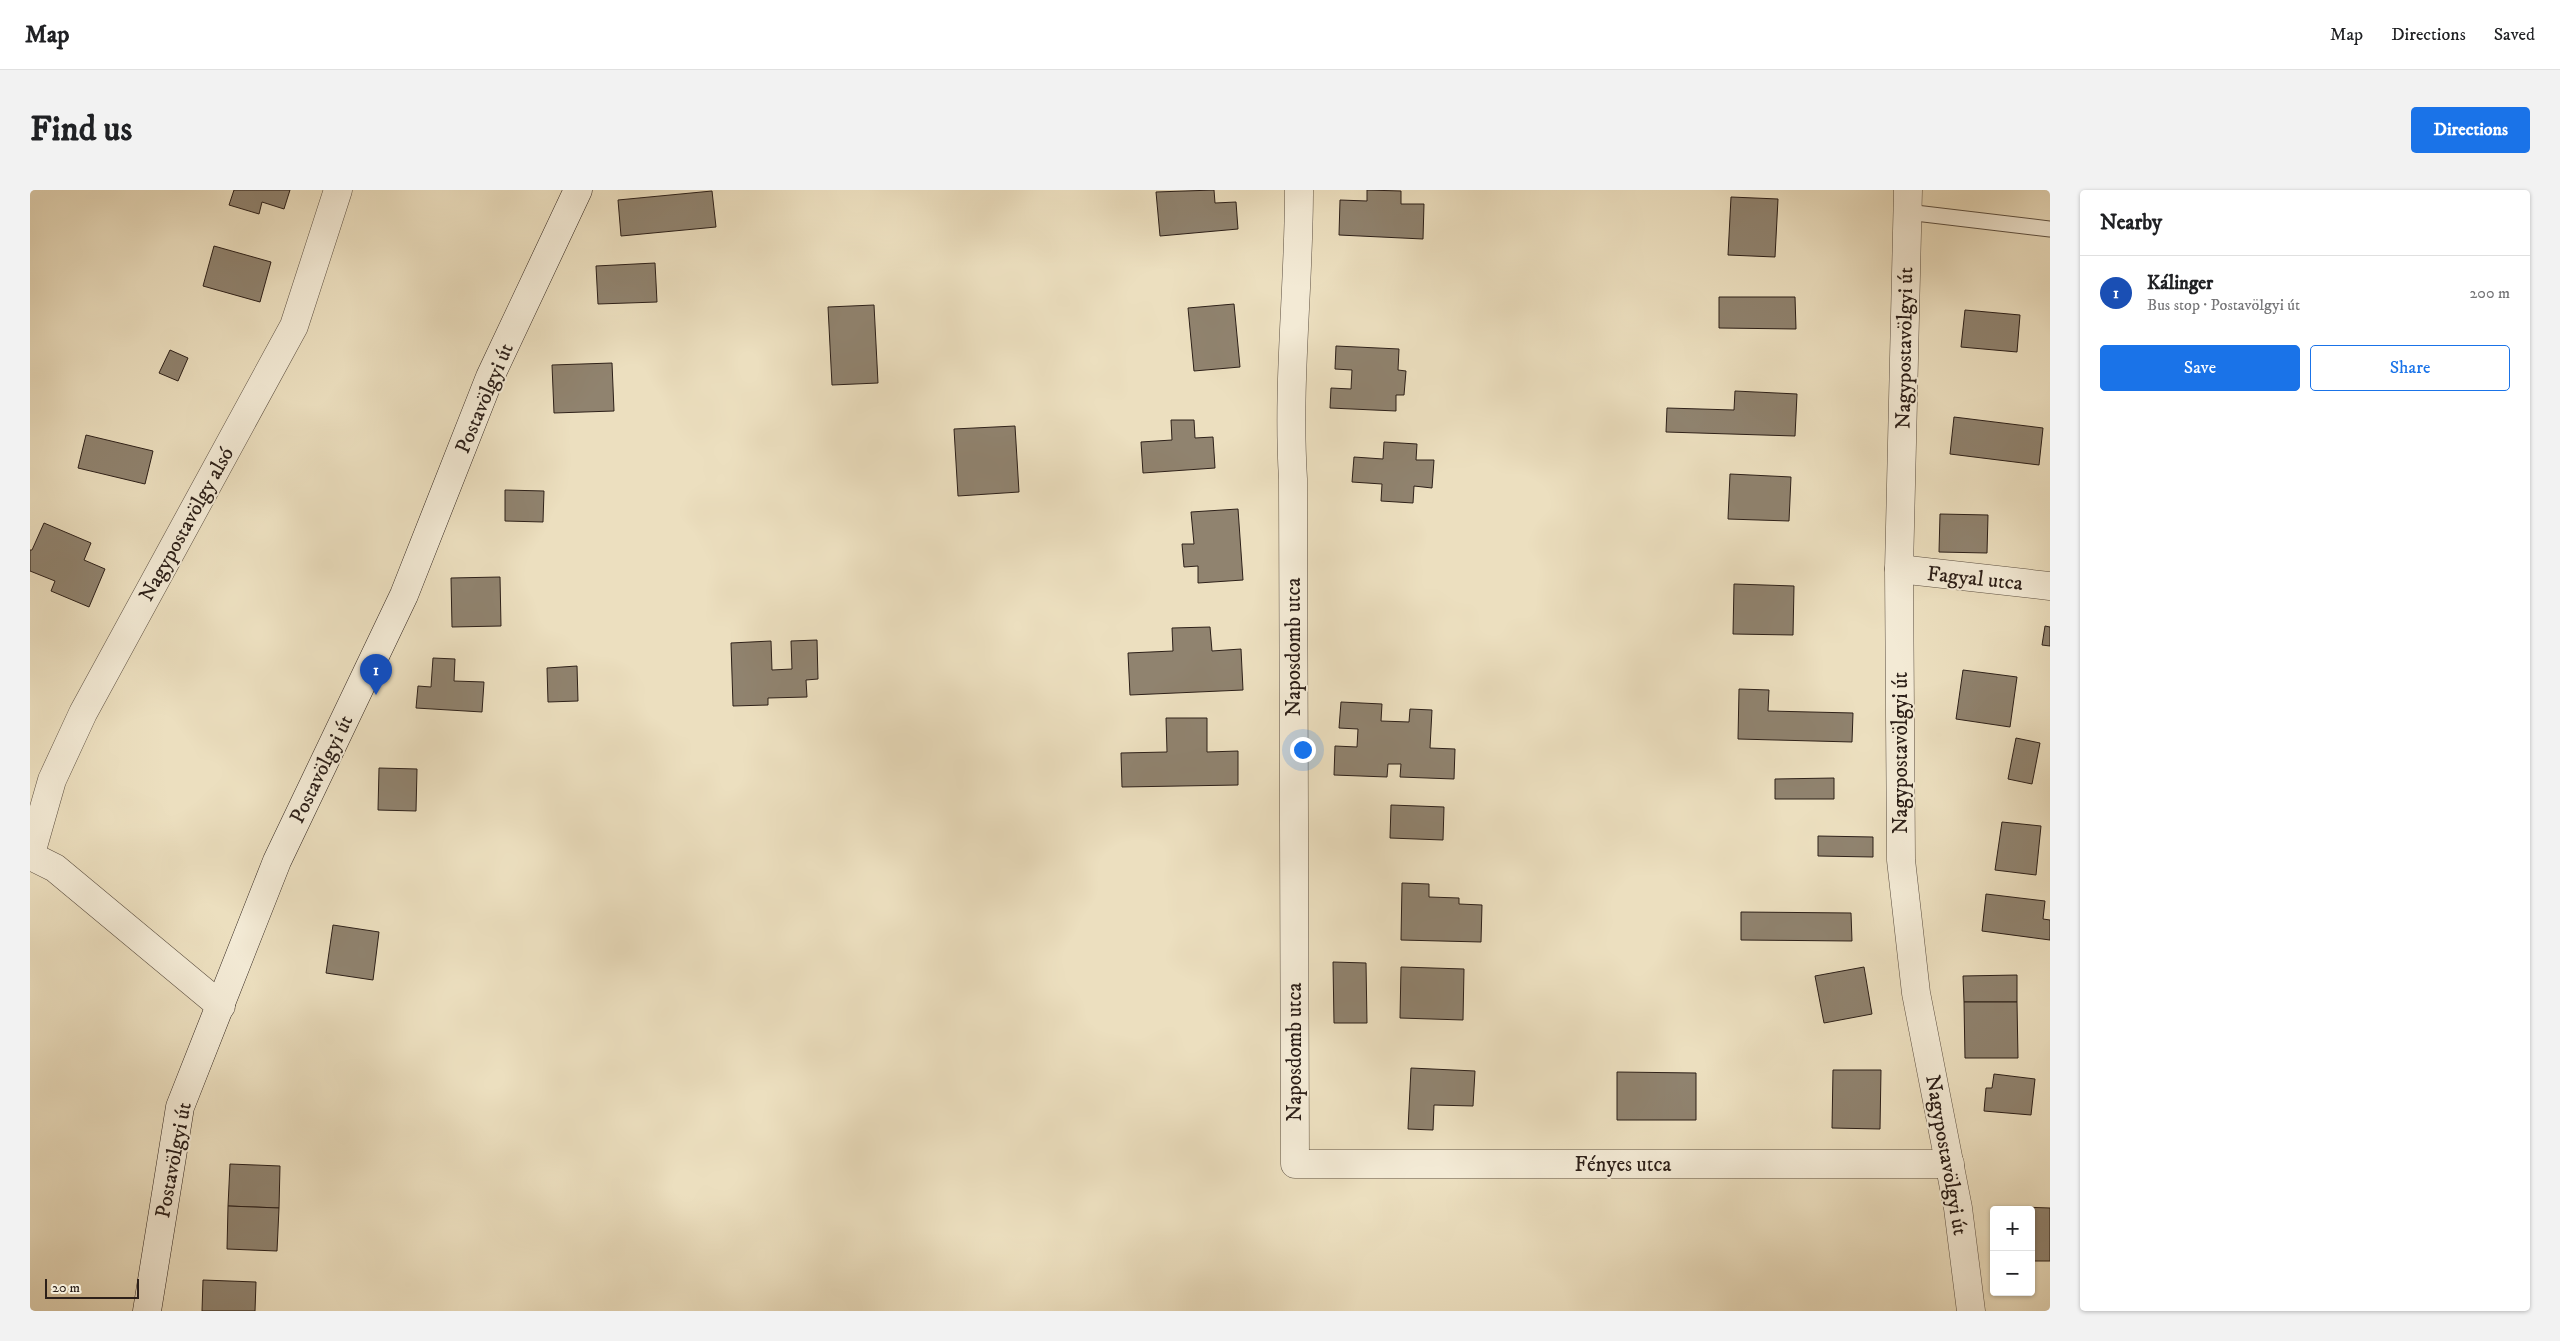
<!DOCTYPE html>
<html lang="en">
<head>
<meta charset="utf-8">
<style>
	:root { --surface:#fff; --page:#f2f2f2; --text:#202124; --muted:#757577; --line:#e0e0e0; --accent:#1a73e8 }
	body { margin:0; font-family:"IM FELL DW Pica",serif; background:var(--page); color:var(--text) }
	.controls { position:absolute; right:15px; bottom:15px; display:grid; overflow:hidden; border-radius:5px; box-shadow:0 1px 4px #0004 }
	.controls button { width:45px; height:45px; display:grid; place-items:center; padding:0; border:0; border-bottom:1px solid var(--line); background:var(--surface); color:var(--text); font:25px sans-serif }
	.scale { position:absolute; left:15px; bottom:12px; width:94px; box-sizing:border-box; padding-left:5px; border:2px solid #2d2019; border-top:0; font-size:14px; line-height:18px; white-space:nowrap; color:#2d2019; -webkit-text-stroke:4px #f3ead5; paint-order:stroke }
	.you { position:absolute; left:1272px; top:559px; width:18px; height:18px; margin:-12px; border:4px solid #fff; border-radius:50%; background:#1a73e8; box-shadow:0 0 0 8px #1a73e833 }
	.badge { display:grid; place-items:center; width:32px; height:32px; border-radius:50%; background:var(--accent); color:#fff; font-size:16px; font-weight:700 }
	.pin { position:absolute; translate:-50% -41px; filter:drop-shadow(0 1px 2px #0008) }
	.pin::after { content:''; position:absolute; top:26px; width:18px; height:15px; background:inherit; clip-path:polygon(0 0,100% 0,50% 100%) }
	.list { margin:0; padding:0; list-style:none }
	h2 { display:flex; justify-content:space-between; align-items:center; height:65px; margin:0; padding:0 20px; font-size:21px }
	h2 small { font-size:16px; font-weight:400; color:var(--muted) }
	.list li { display:grid; grid-template-columns:32px 1fr auto; gap:15px; align-items:center; box-sizing:border-box; height:75px; padding:0 20px; border-top:1px solid var(--line) }
	.list b { display:block; font-size:19px; white-space:nowrap }
	.list p { margin:0; font-size:16px; white-space:nowrap; color:var(--muted) }
	.list em { font-size:16px; font-style:normal; color:var(--muted) }
	.actions { display:flex; gap:10px; padding:15px 20px }
	.actions a { flex:1; padding:11px 0; border:1px solid var(--accent); border-radius:5px; text-align:center; font-size:18px; color:var(--accent) }
	.actions .main { background:var(--accent); color:#fff }
	.map { position:relative; flex:none; width:2020px; height:1121px; overflow:hidden; border-radius:5px }
	header { display:flex; align-items:center; gap:30px; box-sizing:border-box; height:70px; padding:0 25px; background:var(--surface); border-bottom:1px solid var(--line) }
	header strong { font-size:24px }
	nav { display:flex; gap:28px; margin-inline-start:auto; font-size:18px }
	.intro { display:flex; align-items:center; justify-content:space-between; box-sizing:border-box; height:120px; padding:0 30px }
	h1 { margin:0; font-size:35px }
	.button { padding:12px 22px; border-radius:5px; background:var(--accent); color:#fff; font-size:18px; font-weight:700 }
	main { display:flex; gap:30px; padding:0 30px }
	aside { flex:1; background:var(--surface); border-radius:5px; box-shadow:0 1px 4px #0004 }
	.map>svg:first-child { display:block }
	.building { fill:#90836f; stroke:#2d2019 }
	.lines { fill:none; stroke-linecap:round; stroke-linejoin:round }
	.lane-casing { stroke:#5d5042; stroke-width:17 }
	.street-casing { stroke:#5d5042; stroke-width:29 }
	.secondary-casing { stroke:#2d2019; stroke-width:29 }
	.lane { stroke:#f3ead5; stroke-width:15 }
	.street { stroke:#f3ead5; stroke-width:28 }
	.secondary { stroke:#f3ead5; stroke-width:28 }
	.labels { text-anchor:middle; stroke-width:4; stroke-linejoin:round; paint-order:stroke }
	.street-label { font-size:21px; fill:#2d2019; stroke:#f3ead5 }
</style>
</head>
<body>
<header>
<strong>Map</strong>
<nav><a>Map</a><a>Directions</a><a>Saved</a></nav>
</header>
<div class="intro"><h1>Find us</h1><a class="button">Directions</a></div>
<main>
<div class="map">
<svg width="2020" height="1121" viewBox="0 0 2020 1121">
	<rect width="100%" height="100%" fill="#ecdfbf"/>
	<filter id="stains"><feTurbulence type="fractalNoise" baseFrequency=".004" numOctaves="4"/><feColorMatrix values="0 0 0 0 .2 0 0 0 0 .09 0 0 0 0 .02 0 0 0 .5 -.17"/></filter>
	<radialGradient id="worn" r=".72"><stop offset=".6" stop-color="#630" stop-opacity="0"/><stop offset="1" stop-color="#630" stop-opacity=".3"/></radialGradient>
	<g class="building">
		<polygon points="204,0 260,0 254,19 232,12 229,24 199,15"/>
		<polygon points="1184,0 1185,13 1206,12 1208,39 1130,46 1126,2"/>
		<polygon points="1337,0 1371,1 1371,14 1394,14 1393,49 1309,45 1310,10 1337,11"/>
		<polygon points="682,1 686,37 591,46 588,10"/>
		<polygon points="1701,7 1748,9 1745,67 1698,65"/>
		<polygon points="184,56 241,72 230,112 173,96"/>
		<polygon points="625,73 627,112 568,114 566,76"/>
		<polygon points="1689,107 1765,107 1766,139 1689,138"/>
		<polygon points="1204,114 1210,177 1164,181 1158,118"/>
		<polygon points="844,115 848,193 802,195 798,117"/>
		<polygon points="1935,120 1990,125 1987,162 1931,157"/>
		<polygon points="1306,156 1369,159 1368,180 1376,181 1374,205 1366,205 1366,221 1300,218 1301,198 1321,199 1322,180 1305,179"/>
		<polygon points="140,160 158,168 148,191 129,183"/>
		<polygon points="582,173 584,221 524,223 522,175"/>
		<polygon points="1705,201 1767,204 1765,246 1636,242 1637,218 1704,220"/>
		<polygon points="1924,227 2013,238 2009,275 1920,264"/>
		<polygon points="1141,230 1164,230 1165,248 1183,247 1185,278 1113,283 1111,252 1142,250"/>
		<polygon points="985,236 989,302 928,306 924,239"/>
		<polygon points="56,245 123,261 115,294 48,278"/>
		<polygon points="1354,252 1387,254 1386,270 1404,270 1402,298 1384,296 1383,313 1351,311 1352,294 1322,292 1324,267 1353,269"/>
		<polygon points="1700,284 1761,287 1759,331 1698,329"/>
		<polygon points="475,300 514,301 513,332 475,331"/>
		<polygon points="1208,319 1213,390 1168,393 1168,376 1154,377 1152,354 1164,354 1161,322"/>
		<polygon points="1910,324 1958,325 1957,363 1909,362"/>
		<polygon points="14,333 61,353 54,370 75,379 59,417 21,401 25,391 0,381 0,360 2,360"/>
		<polygon points="470,387 471,436 422,437 421,388"/>
		<polygon points="1704,394 1764,396 1763,445 1703,444"/>
		<polygon points="2015,436 2020,437 2020,456 2012,455"/>
		<polygon points="1180,437 1182,461 1211,459 1213,500 1100,505 1098,463 1143,461 1142,438"/>
		<polygon points="787,450 788,489 776,490 777,507 738,508 738,515 703,516 701,453 741,451 742,480 762,479 761,451"/>
		<polygon points="403,468 425,469 424,491 454,492 452,522 386,518 388,496 401,497"/>
		<polygon points="547,476 548,511 518,512 517,478"/>
		<polygon points="1933,480 1987,487 1980,537 1926,529"/>
		<polygon points="1709,499 1739,500 1738,521 1823,523 1822,552 1708,549"/>
		<polygon points="1311,512 1352,514 1351,531 1379,532 1380,519 1402,520 1400,558 1425,559 1424,589 1370,587 1371,574 1358,574 1357,587 1304,585 1305,556 1327,557 1328,539 1309,538"/>
		<polygon points="1136,528 1177,528 1177,562 1208,561 1208,595 1092,597 1091,563 1137,562"/>
		<polygon points="1986,548 2010,553 2002,594 1978,589"/>
		<polygon points="349,578 387,579 386,621 348,620"/>
		<polygon points="1804,588 1804,609 1745,609 1745,589"/>
		<polygon points="1361,615 1414,617 1413,650 1360,648"/>
		<polygon points="1972,632 2011,636 2006,685 1965,680"/>
		<polygon points="1788,646 1843,647 1843,667 1788,666"/>
		<polygon points="1372,693 1399,694 1399,707 1429,708 1429,714 1452,715 1451,752 1371,750"/>
		<polygon points="1956,704 2015,711 2013,729 2020,730 2020,750 1952,741"/>
		<polygon points="1711,722 1821,723 1822,751 1711,750"/>
		<polygon points="303,735 349,742 343,790 296,783"/>
		<polygon points="1303,772 1336,773 1337,833 1304,833"/>
		<polygon points="1371,777 1434,779 1433,830 1370,828"/>
		<polygon points="1834,777 1842,824 1794,833 1785,786"/>
		<polygon points="1987,785 1987,812 1934,812 1933,786"/>
		<polygon points="1934,812 1987,812 1988,868 1935,868"/>
		<polygon points="1381,878 1445,881 1443,916 1404,915 1403,940 1378,939"/>
		<polygon points="1803,880 1851,880 1850,939 1802,938"/>
		<polygon points="1587,882 1666,883 1666,930 1587,930"/>
		<polygon points="1964,884 2005,889 2001,925 1954,921 1956,898 1962,898"/>
		<polygon points="200,974 250,976 249,1018 198,1016"/>
		<polygon points="198,1016 249,1018 247,1061 197,1059"/>
		<polygon points="1990,1017 2020,1018 2020,1071 2001,1071 2001,1020 1990,1020"/>
		<polygon points="173,1090 226,1092 225,1121 172,1121"/>
	</g>
	<g class="lines">
		<g class="lane-casing">
			<polyline id="lane" points="1877,22 2020,39"/>
		</g>
		<g class="street-casing">
			<g id="street">
				<path d="M 1269,0 C 1269,97 1257,192 1263,289 L 1265,974 L 1920,974"/>
				<polyline points="1878,0 1869,379 1871,670 1886,803 1928,1018 1941,1121"/>
				<polyline points="1869,379 2020,396"/>
				<polyline points="1,666 25,678 191,816"/>
				<polyline points="0,667 22,590 53,523 264,136 308,0"/>
			</g>
		</g>
		<g class="secondary-casing">
			<polyline id="secondary" points="117,1121 150,917 247,671 374,405 460,187 548,0"/>
		</g>
		<use href="#lane" class="lane"/>
		<use href="#street" class="street"/>
		<use href="#secondary" class="secondary"/>
	</g>
	<g class="labels">
		<g class="street-label">
			<text transform="translate(1874 158) rotate(-89)" y="7">Nagypostavölgyi út</text>
			<text transform="translate(454 208) rotate(-67)" y="7">Postavölgyi út</text>
			<text transform="translate(156 334) rotate(-61)" y="7">Nagypostavölgy alsó</text>
			<text transform="translate(1945 388) rotate(6)" y="7">Fagyal utca</text>
			<text transform="translate(1263 457) rotate(-90)" y="7">Naposdomb utca</text>
			<text transform="translate(1870 563) rotate(-90)" y="7">Nagypostavölgyi út</text>
			<text transform="translate(291 579) rotate(-64)" y="7">Postavölgyi út</text>
			<text transform="translate(1264 862) rotate(-90)" y="7">Naposdomb utca</text>
			<text transform="translate(1917 965) rotate(80)" y="7">Nagypostavölgyi út</text>
			<text transform="translate(143 970) rotate(-79)" y="7">Postavölgyi út</text>
			<text x="1593" y="981">Fényes utca</text>
		</g>
	</g>
	<rect width="100%" height="100%" filter="url(#stains)"/>
	<rect width="100%" height="100%" fill="url(#worn)"/>
</svg>
<div class="controls">
<button>+</button>
<button>−</button>
</div>
<div class="scale">20 m</div>
<div class="you"></div>
<div class="pin badge" style="left:346px;top:505px;background:#1a4fb4">1</div>
</div>
<aside>
<h2>Nearby<small></small></h2>
<ul class="list">
<li><span class="badge" style="background:#1a4fb4">1</span><div><b>Kálinger</b><p>Bus stop · Postavölgyi út</p></div><em>200 m</em></li>
</ul>
<div class="actions"><a class="main">Save</a><a>Share</a></div>
</aside>
</main>
</body>
</html>
